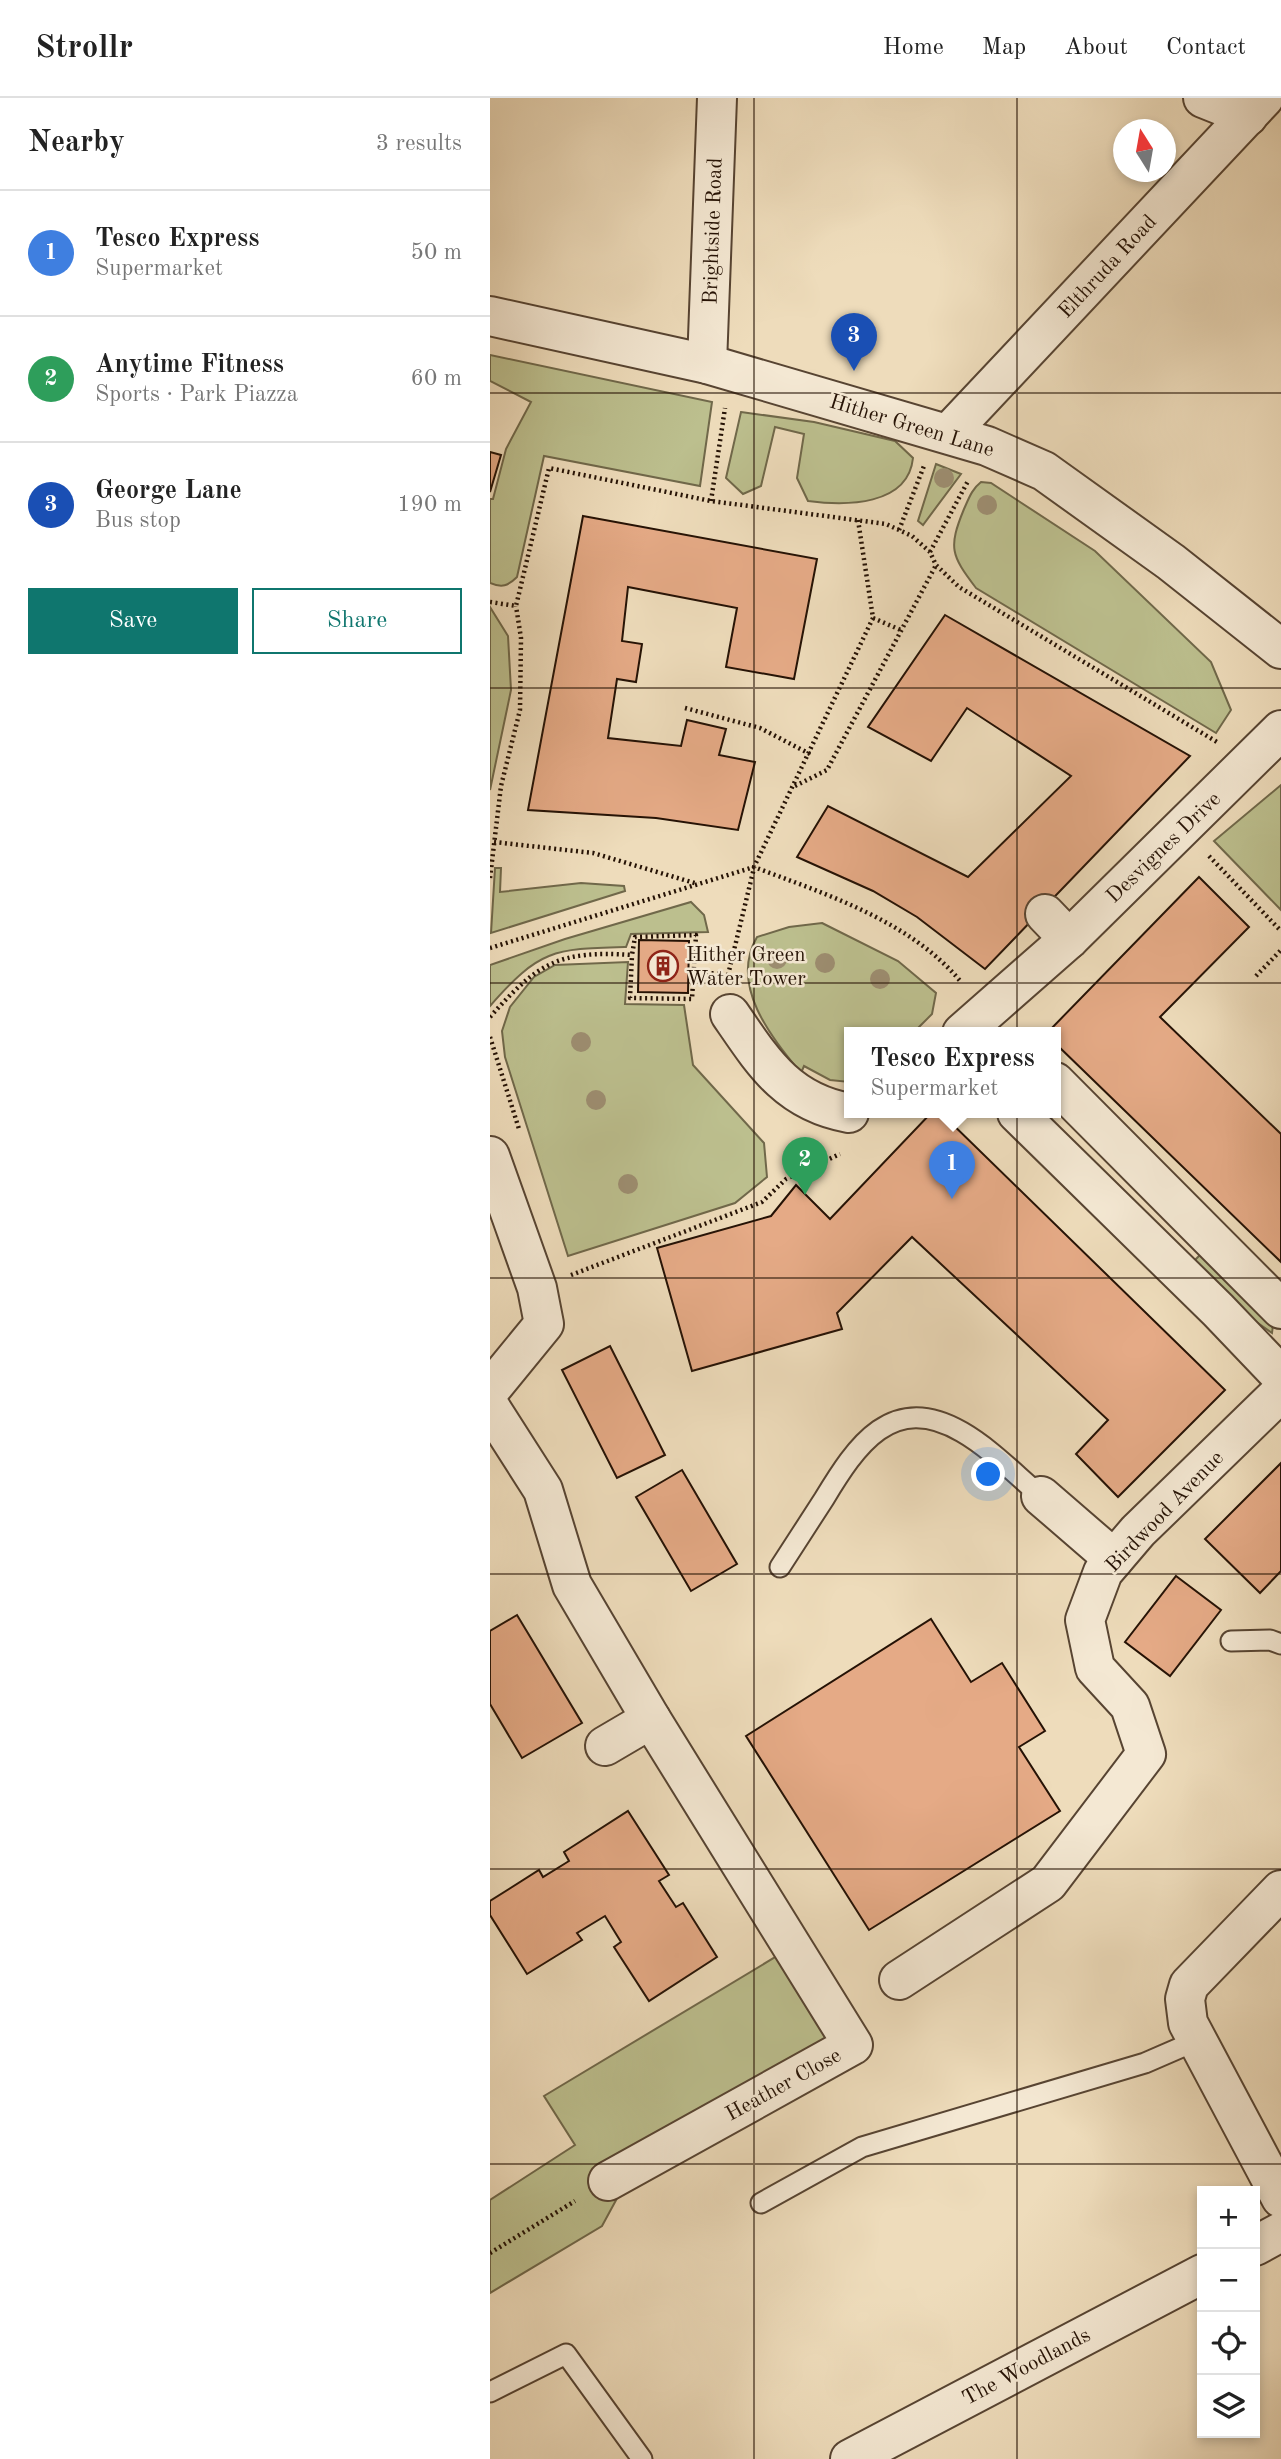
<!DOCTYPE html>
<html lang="en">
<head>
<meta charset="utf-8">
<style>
	:root { --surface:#fff; --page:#f6f6f6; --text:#222; --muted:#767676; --line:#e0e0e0; --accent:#0f766e }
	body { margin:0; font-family:"Old Standard TT",serif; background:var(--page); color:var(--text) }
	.controls { position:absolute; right:21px; bottom:21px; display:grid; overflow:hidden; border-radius:0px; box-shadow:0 4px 10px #0003 }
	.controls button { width:63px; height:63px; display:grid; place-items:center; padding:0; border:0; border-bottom:2px solid var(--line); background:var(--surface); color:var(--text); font:35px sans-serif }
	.compass { position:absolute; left:623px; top:21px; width:63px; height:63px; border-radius:50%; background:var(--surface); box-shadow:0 4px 10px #0003; rotate:349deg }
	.you { position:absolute; left:499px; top:1377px; width:24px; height:24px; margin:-18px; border:5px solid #fff; border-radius:50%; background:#1a73e8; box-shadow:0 0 0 10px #1a73e833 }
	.badge { display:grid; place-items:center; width:46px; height:46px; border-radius:50%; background:var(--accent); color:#fff; font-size:23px; font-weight:700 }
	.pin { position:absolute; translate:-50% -58px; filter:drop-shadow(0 2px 4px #0008) }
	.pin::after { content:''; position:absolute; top:37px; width:24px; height:21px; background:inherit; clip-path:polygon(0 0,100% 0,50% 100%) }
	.popup { position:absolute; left:354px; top:929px; width:217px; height:91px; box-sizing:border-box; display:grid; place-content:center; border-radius:0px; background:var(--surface); filter:drop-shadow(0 2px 5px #0005); font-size:23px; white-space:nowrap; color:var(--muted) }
	.popup b { font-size:26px; color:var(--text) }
	.popup::after { content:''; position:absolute; left:50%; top:100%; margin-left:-14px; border:14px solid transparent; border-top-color:var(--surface) }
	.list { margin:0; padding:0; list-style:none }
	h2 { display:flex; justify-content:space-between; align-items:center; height:91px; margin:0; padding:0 28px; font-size:30px }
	h2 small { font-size:23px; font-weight:400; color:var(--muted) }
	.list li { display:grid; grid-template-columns:46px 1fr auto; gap:21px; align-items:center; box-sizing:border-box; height:126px; padding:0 28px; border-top:2px solid var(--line) }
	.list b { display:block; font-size:26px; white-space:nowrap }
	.list p { margin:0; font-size:23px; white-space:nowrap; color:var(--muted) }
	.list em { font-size:23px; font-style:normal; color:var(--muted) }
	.actions { display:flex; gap:14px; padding:21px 28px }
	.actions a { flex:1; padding:16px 0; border:2px solid var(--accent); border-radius:0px; text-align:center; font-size:24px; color:var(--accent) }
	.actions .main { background:var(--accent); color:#fff }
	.icon { flex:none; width:38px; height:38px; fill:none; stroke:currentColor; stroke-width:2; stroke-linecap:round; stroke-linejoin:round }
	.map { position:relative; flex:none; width:791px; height:2361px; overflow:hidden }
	header { display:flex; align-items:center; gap:42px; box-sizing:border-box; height:98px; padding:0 35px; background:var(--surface); border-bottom:2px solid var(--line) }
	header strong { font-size:33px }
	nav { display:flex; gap:38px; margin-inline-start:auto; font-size:24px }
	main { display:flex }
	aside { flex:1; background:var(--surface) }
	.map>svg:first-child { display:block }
	.green { fill:#bcbf8e; stroke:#70684a; stroke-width:2 }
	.building { fill:#e5aa86; stroke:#251205; stroke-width:2 }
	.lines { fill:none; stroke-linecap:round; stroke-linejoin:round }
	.service-casing { stroke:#574432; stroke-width:23 }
	.minor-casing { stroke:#574432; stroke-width:42 }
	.tertiary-casing { stroke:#574432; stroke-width:42 }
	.path { stroke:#251205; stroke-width:4.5; stroke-dasharray:2 3.5; stroke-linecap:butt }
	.service { stroke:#f4e8d3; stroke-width:19 }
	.minor { stroke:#f4e8d3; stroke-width:38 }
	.tertiary { stroke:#f4e8d3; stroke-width:38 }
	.tree { fill:#9d8e71 }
	.grid { fill:none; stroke:#251205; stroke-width:2; stroke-opacity:0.55 }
	.labels { text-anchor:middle; stroke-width:5; stroke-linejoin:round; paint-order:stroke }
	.street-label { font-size:21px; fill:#251205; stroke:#f4e8d3 }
	.poi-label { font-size:21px; fill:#251205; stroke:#f4e8d3; text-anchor:start }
</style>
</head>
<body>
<header>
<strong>Strollr</strong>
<nav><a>Home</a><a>Map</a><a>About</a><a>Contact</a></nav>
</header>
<main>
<aside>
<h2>Nearby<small>3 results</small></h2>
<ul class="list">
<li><span class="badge" style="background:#3f7fe0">1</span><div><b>Tesco Express</b><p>Supermarket</p></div><em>50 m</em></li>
<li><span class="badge" style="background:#2e9e5b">2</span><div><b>Anytime Fitness</b><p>Sports · Park Piazza</p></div><em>60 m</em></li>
<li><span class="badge" style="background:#1a4fb4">3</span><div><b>George Lane</b><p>Bus stop</p></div><em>190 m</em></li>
</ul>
<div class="actions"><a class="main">Save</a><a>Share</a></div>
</aside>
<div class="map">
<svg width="791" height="2361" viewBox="0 0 791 2361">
	<rect width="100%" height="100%" fill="#eedcbb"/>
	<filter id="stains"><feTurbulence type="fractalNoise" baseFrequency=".00286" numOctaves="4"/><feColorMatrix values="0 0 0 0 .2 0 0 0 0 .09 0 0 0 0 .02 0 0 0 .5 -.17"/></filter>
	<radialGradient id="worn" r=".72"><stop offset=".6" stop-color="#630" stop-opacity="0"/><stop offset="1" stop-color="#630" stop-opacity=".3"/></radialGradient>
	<g class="green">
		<path d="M 0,257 L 222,304 L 210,388 L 54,358 L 27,479 C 18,488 12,490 0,485 L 0,401 L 3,401 L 16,351 L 41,304 L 0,283 Z"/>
		<path d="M 251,314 L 324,324 L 405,343 L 423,360 C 418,408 356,408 318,403 L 307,380 L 314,336 L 285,329 L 271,388 L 253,396 L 236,380 Z"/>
		<polygon points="446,366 471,376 433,427 428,423"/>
		<path d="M 491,384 L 501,385 L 605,453 L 721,564 L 741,612 L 726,635 L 486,490 C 461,457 458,450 474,411 C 479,400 482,391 491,384 Z"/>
		<polygon points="0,509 18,538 21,592 0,692"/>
		<polygon points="791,687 791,812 724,743"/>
		<polygon points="5,770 11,770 10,794 91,785 134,788 135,793 1,835"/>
		<path d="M 201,804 L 214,817 L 218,834 L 141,836 L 136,849 C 63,851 50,851 0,908 L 0,867 L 75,841 Z"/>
		<path d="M 332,825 L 408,863 L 446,895 L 442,916 L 423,935 L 359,935 L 359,984 L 340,982 L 314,968 L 311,975 C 281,939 239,887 267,839 L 299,829 Z"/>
		<polygon points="138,864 135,906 194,907 203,967 274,1045 277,1079 245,1105 78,1158 15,959 12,933 20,909 44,879 65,867"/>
		<polygon points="714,1153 784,1219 782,1235 738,1204 697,1170"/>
		<polygon points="292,1855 337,1934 331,1950 150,2058 112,2128 0,2195 0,2102 85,2047 54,1998"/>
	</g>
	<g class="building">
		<polygon points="0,354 11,357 0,394"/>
		<polygon points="93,418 327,461 304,581 236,569 247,510 138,489 132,543 152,546 146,584 127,581 118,640 191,648 197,622 236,631 229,657 265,664 248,732 166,720 38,712"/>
		<polygon points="455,517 700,658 495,871 427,819 383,793 307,759 338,708 478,779 581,678 477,610 441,663 378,629"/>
		<polygon points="709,779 759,829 670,919 791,1036 791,1164 565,945 565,935 557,935"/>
		<polygon points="149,842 199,843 198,895 148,894"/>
		<polygon points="441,1015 451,1015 735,1292 628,1399 586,1356 618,1322 422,1139 347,1215 352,1231 202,1273 167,1150 281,1118 306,1087 340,1121"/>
		<polygon points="120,1248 175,1357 127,1380 72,1272"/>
		<polygon points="791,1365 791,1473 770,1495 715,1441"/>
		<polygon points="192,1372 247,1466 201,1493 146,1399"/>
		<polygon points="686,1478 731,1512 680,1578 635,1544"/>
		<polygon points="27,1517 92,1625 32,1660 0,1606 0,1533"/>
		<polygon points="441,1521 481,1584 512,1565 555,1633 529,1649 570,1713 379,1832 256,1638"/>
		<polygon points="138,1713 179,1777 169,1783 186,1809 193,1805 227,1859 159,1903 124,1849 131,1844 115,1818 87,1835 92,1842 37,1876 0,1817 0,1803 49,1772 53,1779 79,1763 74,1754"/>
	</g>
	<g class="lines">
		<g class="service-casing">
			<g id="service">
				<path d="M 290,1469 C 305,1446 319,1424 334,1401 C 366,1348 402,1293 472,1334 C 500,1350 526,1377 551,1398"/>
				<polyline points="741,1543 780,1542 791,1546"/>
				<polyline points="271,2105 372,2049 655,1965 708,1942"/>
				<polyline points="0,2294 76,2256 152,2361"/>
			</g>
		</g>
		<g class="minor-casing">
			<g id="minor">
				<polyline points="713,0 758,18"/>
				<polyline points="217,266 227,0"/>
				<polyline points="459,335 774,0"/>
				<polyline points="555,816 579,841"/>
				<path d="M 240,916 C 273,964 297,1004 359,1015"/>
				<polyline points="472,935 579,841 791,632"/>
				<polyline points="565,984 791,1211"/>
				<polyline points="527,1015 728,1212 791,1278"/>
				<polyline points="0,1058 47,1190 54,1226 0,1292"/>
				<polyline points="0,1309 53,1392 82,1487 161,1621 363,1947 118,2083"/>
				<polyline points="551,1398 624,1461"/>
				<polyline points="115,1648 161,1621"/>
				<polyline points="791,1792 699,1887 695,1901 698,1925 791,2100"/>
				<polyline points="409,1882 558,1785 656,1656 640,1608 605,1570 595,1522 613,1474 648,1433 791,1294"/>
				<polyline points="765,2148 791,2134"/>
				<polyline points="360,2361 712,2176"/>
			</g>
		</g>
		<g class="tertiary-casing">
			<polyline id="tertiary" points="0,218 217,266 497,348 554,373 681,464 791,551"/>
		</g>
		<g class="path">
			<polyline points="221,403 235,310"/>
			<path d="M 368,422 L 383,520 L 264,769 C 335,796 421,823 471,884"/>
			<polyline points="409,432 434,368"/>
			<polyline points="440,454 478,383"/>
			<polyline points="0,504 26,508 59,370 221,403 396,426 422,438 440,454 446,467 469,489 727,644"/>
			<polyline points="383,520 413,533"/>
			<polyline points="195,610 270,630 320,656"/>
			<polyline points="305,688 337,672 446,467"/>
			<polyline points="4,744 103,755 208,786"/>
			<polyline points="719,758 791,833"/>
			<polyline points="0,780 11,688 30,612 31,540 26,508"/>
			<polyline points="0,850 264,769"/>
			<polyline points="205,874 232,876"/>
			<polyline points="238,877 264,770"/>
			<polyline points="766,878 791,852"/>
			<path d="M 0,919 C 48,865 68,852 142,857 L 145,839 L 206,837 L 202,901 L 140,900 L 142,857"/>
			<polyline points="0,939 29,1031"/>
			<polyline points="81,1177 272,1104 296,1081 350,1056"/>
			<polyline points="0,2155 85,2103"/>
		</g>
		<use href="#service" class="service"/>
		<use href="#minor" class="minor"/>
		<use href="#tertiary" class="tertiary"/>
	</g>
	<g class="tree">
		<circle cx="454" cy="380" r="10"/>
		<circle cx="497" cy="407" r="10"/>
		<circle cx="287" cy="861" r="10"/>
		<circle cx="335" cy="865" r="10"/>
		<circle cx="390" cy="881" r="10"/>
		<circle cx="91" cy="944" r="10"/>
		<circle cx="106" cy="1002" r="10"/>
		<circle cx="138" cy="1086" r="10"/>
	</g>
	<path class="grid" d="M 264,0 L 264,2361M 527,0 L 527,2361M 0,295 L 791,295M 0,590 L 791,590M 0,885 L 791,885M 0,1180 L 791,1180M 0,1476 L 791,1476M 0,1771 L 791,1771M 0,2066 L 791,2066"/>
	<defs>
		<g id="building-ring" transform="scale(1.575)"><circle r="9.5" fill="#f4e8d3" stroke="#8f2418" stroke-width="1.5"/><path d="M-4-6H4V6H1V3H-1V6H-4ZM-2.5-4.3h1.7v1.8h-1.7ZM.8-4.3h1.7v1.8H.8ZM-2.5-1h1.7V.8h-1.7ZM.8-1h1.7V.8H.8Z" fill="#8f2418"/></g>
	</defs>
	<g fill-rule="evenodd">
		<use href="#building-ring" x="173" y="868"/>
	</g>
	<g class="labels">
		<g class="street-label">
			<text transform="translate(222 133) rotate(-88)" y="7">Brightside Road</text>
			<text transform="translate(617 168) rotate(-47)" y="7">Elthruda Road</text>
			<text transform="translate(422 327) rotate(17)" y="7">Hither Green Lane</text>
			<text transform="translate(673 749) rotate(-44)" y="7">Desvignes Drive</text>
			<text transform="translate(674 1413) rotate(-46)" y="7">Birdwood Avenue</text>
			<text transform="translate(293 1986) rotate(-29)" y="7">Heather Close</text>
			<text transform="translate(536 2268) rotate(-28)" y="7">The Woodlands</text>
		</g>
		<g class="poi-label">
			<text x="196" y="863">Hither Green<tspan x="196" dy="24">Water Tower</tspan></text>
		</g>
	</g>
	<rect width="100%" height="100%" filter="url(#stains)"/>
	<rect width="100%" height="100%" fill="url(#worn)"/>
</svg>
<div class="controls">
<button>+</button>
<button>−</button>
<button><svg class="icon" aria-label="locate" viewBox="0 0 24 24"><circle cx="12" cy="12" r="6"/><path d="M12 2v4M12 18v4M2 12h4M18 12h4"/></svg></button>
<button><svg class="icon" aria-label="layers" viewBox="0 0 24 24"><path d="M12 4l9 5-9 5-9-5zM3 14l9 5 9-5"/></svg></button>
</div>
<svg class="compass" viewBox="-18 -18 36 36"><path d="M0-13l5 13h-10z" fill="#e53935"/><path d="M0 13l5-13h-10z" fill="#767676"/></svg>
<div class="you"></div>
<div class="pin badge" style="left:462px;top:1101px;background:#3f7fe0">1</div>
<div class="popup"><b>Tesco Express</b>Supermarket</div>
<div class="pin badge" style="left:315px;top:1097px;background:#2e9e5b">2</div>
<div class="pin badge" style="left:364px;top:273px;background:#1a4fb4">3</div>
</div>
</main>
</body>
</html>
